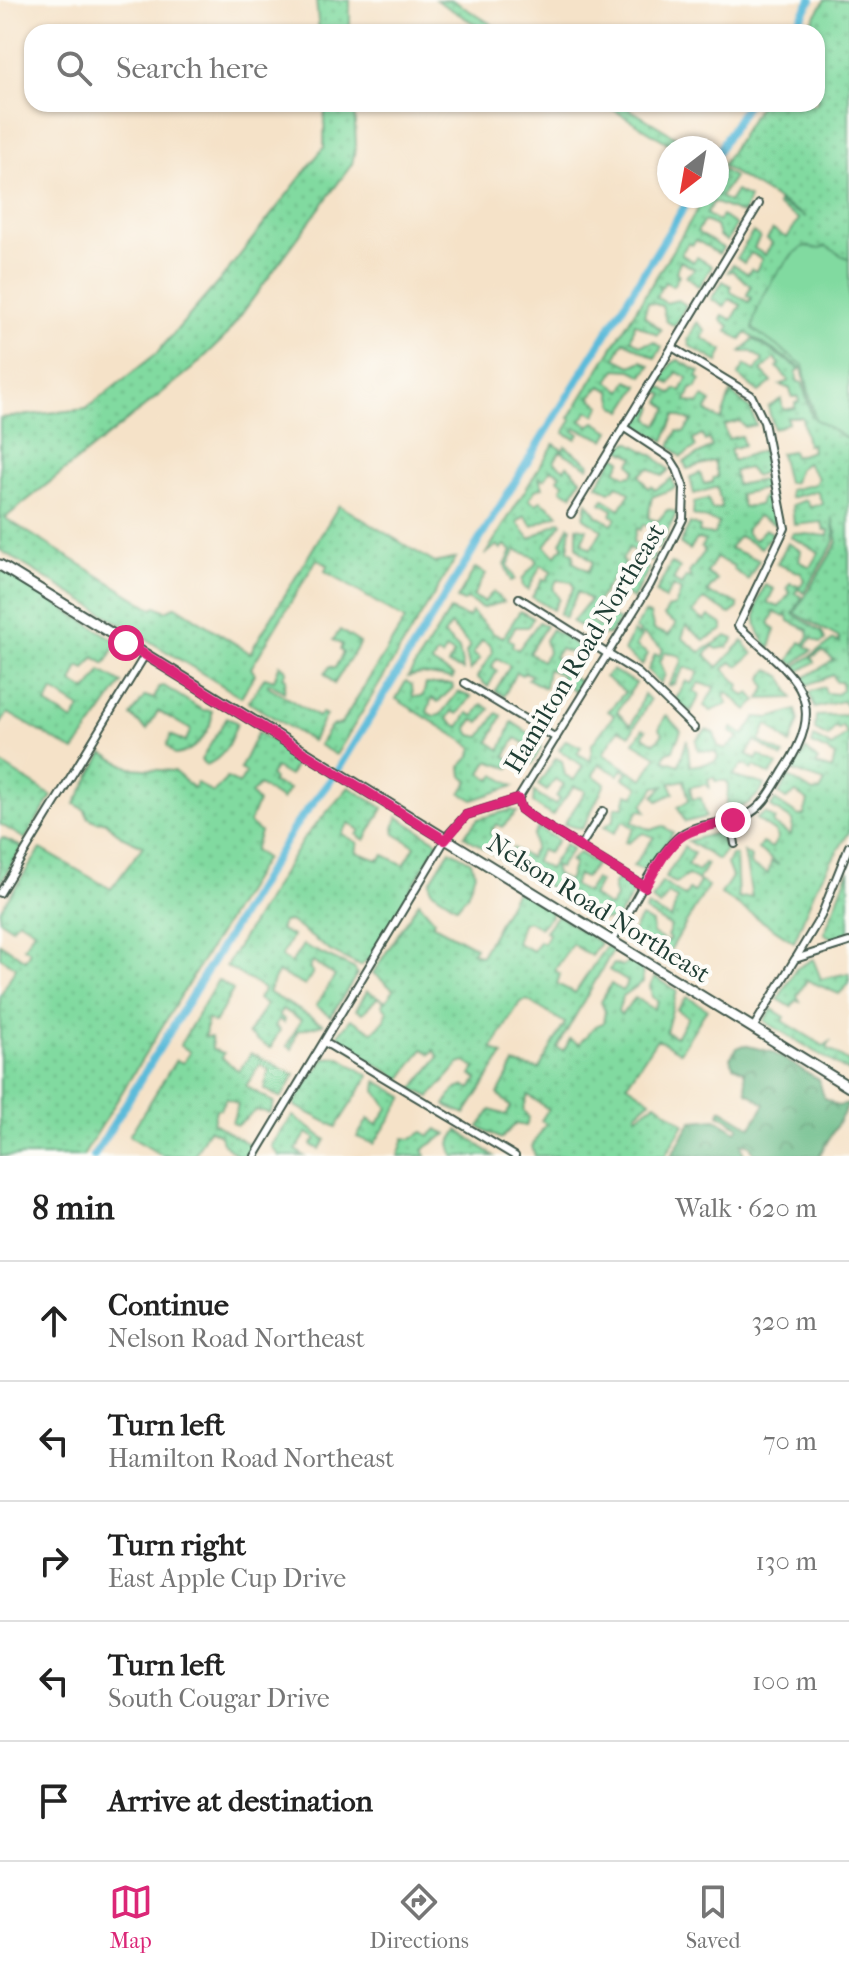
<!DOCTYPE html>
<html lang="en">
<head>
<meta charset="utf-8">
<style>
	:root { --surface:#fff; --page:#f2f2f2; --text:#222; --muted:#767676; --line:#e0e0e0; --accent:#db2777 }
	body { margin:0; font-family:"IM FELL French Canon",serif; background:var(--page); color:var(--text) }
	.compass { position:absolute; left:657px; top:136px; width:72px; height:72px; border-radius:50%; background:var(--surface); box-shadow:0 2px 6px #0004; rotate:211deg }
	.stop { position:absolute; width:24px; height:24px; margin:-18px; border:6px solid #db2777; border-radius:50%; background:#fff }
	.stop.end { background:#db2777; border-color:#fff; box-shadow:0 2px 8px #0008 }
	.list { margin:0; padding:0; list-style:none }
	h2 { display:flex; justify-content:space-between; align-items:center; height:104px; margin:0; padding:0 32px; font-size:34px }
	h2 small { font-size:26px; font-weight:400; color:var(--muted) }
	.list li { display:grid; grid-template-columns:52px 1fr auto; gap:24px; align-items:center; box-sizing:border-box; height:120px; padding:0 32px; border-top:2px solid var(--line) }
	.list b { display:block; font-size:30px; white-space:nowrap }
	.list p { margin:0; font-size:26px; white-space:nowrap; color:var(--muted) }
	.list em { font-size:26px; font-style:normal; color:var(--muted) }
	.icon { flex:none; width:44px; height:44px; fill:none; stroke:currentColor; stroke-width:2; stroke-linecap:round; stroke-linejoin:round }
	.map { position:relative; flex:none; width:849px; height:1156px; overflow:hidden }
	.search { position:absolute; background:var(--surface); box-shadow:0 2px 6px #0004; left:24px; right:24px; top:24px; height:88px; display:flex; align-items:center; gap:20px; box-sizing:border-box; padding:0 28px; border-radius:24px; color:var(--muted); font-size:30px }
	.sheet { height:704px; background:var(--surface) }
	nav { display:flex; justify-content:space-around; align-items:center; box-sizing:border-box; height:112px; border-top:2px solid var(--line); background:var(--surface); font-size:22px; color:var(--muted) }
	nav a { display:grid; justify-items:center; gap:4px }
	nav .on { color:var(--accent) }
	.map>svg:first-child { display:block }
	.grass { fill:url(#grass-dots); stroke:#508c6a; stroke-width:2; fill-rule:evenodd }
	.forest { fill:url(#forest-crowns); stroke:#447c5d; stroke-width:2 }
	.green { fill:#81daa0; stroke:#508c6a; stroke-width:2 }
	.lines { fill:none; stroke-linecap:round; stroke-linejoin:round }
	.canal { stroke:#5bbbda; stroke-width:8 }
	.street-casing { stroke:#3f564a; stroke-width:10 }
	.secondary-casing { stroke:#3f564a; stroke-width:13 }
	.street { stroke:#fff; stroke-width:6 }
	.secondary { stroke:#fff; stroke-width:9 }
	.route { stroke:#db2777; stroke-width:10 }
	.labels { text-anchor:middle; stroke-width:8; stroke-linejoin:round; paint-order:stroke }
	.street-label { font-size:26px; fill:#1f3d34; stroke:#fdfcf7 }
</style>
</head>
<body>
<div class="map">
<svg width="849" height="1156" viewBox="0 0 849 1156">
	<defs>
		<pattern id="grass-dots" width="8" height="8" patternUnits="userSpaceOnUse" patternTransform="scale(2)"><rect width="8" height="8" fill="#81daa0"/><path d="M2 2h.1M6 6h.1" fill="none" stroke="#6fbc8a" stroke-width="1.8" stroke-linecap="round"/></pattern>
		<pattern id="forest-crowns" width="20" height="18" patternUnits="userSpaceOnUse" patternTransform="scale(2)"><rect width="20" height="18" fill="#68ba86"/><path d="M2 6a3 3 0 1 1 6 0M12 15a3 3 0 1 1 6 0" fill="none" stroke="#55986e"/></pattern>
	</defs>
	<rect width="100%" height="100%" fill="#fdfcf7"/>
	<filter id="ink" filterUnits="userSpaceOnUse"><feTurbulence type="fractalNoise" baseFrequency=".0125" numOctaves="2"/><feDisplacementMap in="SourceGraphic" scale="16" xChannelSelector="R" yChannelSelector="G"/><feConvolveMatrix kernelMatrix="1 2 1 2 8 2 1 2 1" color-interpolation-filters="sRGB"/></filter>
	<filter id="wash" filterUnits="userSpaceOnUse"><feTurbulence type="fractalNoise" baseFrequency=".006" numOctaves="4" result="noise"/><feDisplacementMap in="SourceGraphic" scale="32" xChannelSelector="R" yChannelSelector="G"/><feGaussianBlur stdDeviation="1.8" result="paint"/><feColorMatrix in="noise" values="0 0 0 0 0 0 0 0 0 0 0 0 0 0 0 0 0 1.4 0 .05"/><feComposite in="paint" operator="in"/></filter>
	<g filter="url(#wash)">
		<rect width="100%" height="100%" fill="#f5e2c8"/>
		<g class="grass">
			<polygon points="316,0 350,0 350,32 319,32"/>
			<polygon points="436,0 452,0 504,32 488,32"/>
			<path d="M 825,0 L 849,0 L 849,708 L 842,701 L 815,708 L 809,692 L 824,687 L 826,693 L 837,694 L 842,689 L 841,682 L 836,682 L 833,675 L 807,685 L 804,678 L 834,660 L 823,651 L 812,657 L 815,662 L 800,671 L 796,666 L 834,640 L 840,643 L 839,638 L 795,613 L 838,542 L 832,517 L 835,541 L 804,593 L 798,589 L 795,593 L 802,597 L 793,614 L 822,632 L 825,640 L 821,643 L 812,638 L 806,646 L 812,650 L 794,664 L 789,661 L 800,642 L 804,644 L 809,636 L 808,630 L 789,621 L 786,614 L 784,617 L 775,612 L 769,623 L 775,630 L 770,648 C 751,629 753,608 765,585 L 774,589 L 767,603 L 779,607 L 790,593 L 787,588 L 790,583 L 800,587 L 804,580 L 801,573 L 777,564 L 788,543 L 801,551 L 799,561 L 810,567 L 819,552 L 791,537 L 793,533 L 828,536 L 829,530 L 824,530 L 822,522 L 794,525 L 792,505 L 806,500 L 810,507 L 823,504 L 817,491 L 790,498 L 789,490 L 815,484 L 818,478 L 806,463 L 798,469 L 794,482 L 787,483 L 780,453 L 792,451 L 794,457 L 812,451 L 811,444 L 807,445 L 802,417 L 787,417 L 788,423 L 774,429 L 768,407 L 781,399 L 783,410 L 795,408 L 795,403 L 799,402 L 798,397 L 792,397 L 790,389 L 780,385 L 789,381 L 777,367 L 780,365 L 775,358 L 761,371 L 772,382 L 759,392 L 738,376 L 745,365 L 755,371 L 763,360 L 752,352 L 741,352 L 753,339 L 800,369 L 796,373 L 798,382 L 802,382 L 812,418 L 802,368 L 746,333 L 741,340 L 727,331 L 730,326 L 721,320 L 723,315 L 732,320 L 741,305 L 729,299 L 724,307 L 711,299 L 723,281 L 731,286 L 731,292 L 749,302 L 751,298 L 747,295 L 751,286 L 733,271 L 728,272 L 733,264 L 748,274 L 751,269 L 756,271 L 762,259 L 751,253 L 744,263 L 737,258 L 753,232 L 760,237 L 754,248 L 765,255 L 772,243 L 767,239 L 773,230 L 787,238 L 799,219 L 777,205 L 778,202 L 806,217 L 722,166 L 760,104 L 817,104 L 817,32 L 805,32 Z"/>
			<polygon points="325,104 354,104 356,145 352,164 224,338 193,368 5,518 153,609 156,606 166,611 176,606 250,653 339,505 435,563 456,558 336,755 319,745 331,726 341,724 405,620 325,571 328,565 317,559 251,668 255,674 241,697 0,550 0,418 86,409 157,353 226,273 324,147"/>
			<polygon points="604,104 621,104 694,148 676,148"/>
			<polygon points="722,170 734,177 720,197 729,202 736,191 749,198 743,214 713,202 706,214 718,221 722,216 736,225 727,241 719,236 716,226 704,221 697,232 723,248 719,254 696,240 692,245 688,243 681,254 693,262 697,257 712,266 699,287 686,276 695,269 680,261 676,272 679,275 673,286 665,282 662,287 658,285 660,290 656,297 666,303 678,300 686,305 675,326 666,321 662,306 648,302 644,316 661,330 657,335 635,323 631,339 640,345 654,342 662,347 655,358 624,341 615,358 631,366 642,361 650,366 643,376 631,370 616,369 608,381 622,391 628,381 639,386 623,411 614,405 611,391 601,386 590,397 601,406 595,415 588,411 581,421 589,426 595,422 610,431 605,440 576,428 574,431 579,434 576,439 564,433 572,420 569,418 706,196 717,196 717,179"/>
			<polygon points="697,322 706,331 702,338 723,350 718,362 690,346 688,340"/>
			<path d="M 678,360 L 700,372 L 697,377 L 701,380 L 696,388 L 691,389 L 686,401 L 698,404 L 703,397 L 711,402 L 706,411 L 721,420 L 731,392 L 751,410 L 756,425 L 745,427 L 739,421 L 724,425 L 728,439 L 741,436 L 744,445 L 730,449 L 733,461 L 762,450 L 767,471 L 755,476 L 748,468 L 734,471 L 736,485 L 768,479 L 770,488 L 739,494 L 743,507 L 759,505 L 762,497 L 771,494 L 776,525 L 758,516 L 746,529 L 747,534 L 755,540 L 765,529 L 773,533 L 761,548 L 739,536 L 729,548 L 759,560 L 748,580 L 733,569 L 734,566 L 716,558 L 707,573 L 717,580 L 707,592 C 719,600 725,596 738,604 L 738,608 L 730,614 L 704,599 L 693,613 L 705,621 L 709,616 L 723,625 L 723,630 L 704,640 L 686,626 L 682,638 L 700,652 L 727,636 L 734,639 L 728,647 L 717,649 L 713,646 L 705,655 L 718,667 L 743,641 L 753,654 L 738,666 L 731,662 L 724,669 L 740,685 L 737,689 L 745,696 L 750,693 L 757,701 L 747,710 L 727,692 L 724,695 L 728,704 L 711,711 L 704,706 L 715,687 L 699,683 L 694,691 L 700,695 L 691,712 L 675,701 L 686,681 L 692,684 L 699,672 L 685,667 L 674,684 L 668,686 L 682,662 L 681,656 L 665,652 L 660,662 L 665,675 L 660,684 L 648,670 L 655,654 L 659,656 L 663,649 L 643,634 L 636,646 L 648,654 L 642,665 L 624,651 L 633,632 L 639,636 L 640,632 L 635,629 L 644,613 L 650,615 L 654,630 L 669,635 L 676,624 L 664,616 L 668,608 L 675,606 L 681,591 L 673,586 L 665,599 L 656,593 L 671,563 L 680,568 L 673,580 L 681,585 L 686,577 L 691,578 L 689,573 L 705,551 L 701,547 L 705,541 L 697,539 L 690,550 L 680,544 L 690,523 L 700,527 L 699,533 L 714,535 L 719,523 L 693,515 L 694,502 L 708,499 L 712,510 L 722,508 L 717,487 L 694,494 L 690,477 L 700,473 L 704,484 L 713,482 L 713,478 L 718,477 L 714,461 L 687,469 L 684,462 L 712,447 L 709,439 L 705,441 L 702,435 L 693,440 L 696,447 L 681,457 L 670,446 L 677,431 L 684,432 L 692,421 L 675,415 L 664,441 L 640,427 L 639,417 L 647,402 L 654,407 L 649,419 L 658,425 L 668,408 L 660,402 L 664,395 L 655,390 L 658,385 L 672,394 L 676,389 L 681,391 L 688,378 L 677,372 L 670,384 L 662,379 L 671,364 Z"/>
			<polygon points="629,442 654,456 669,470 662,476 649,468 639,475 648,488 651,486 655,490 672,478 675,488 652,497 648,518 658,521 667,510 677,512 659,549 645,541 652,529 644,524 640,530 637,528 633,542 655,556 652,562 629,548 622,560 625,563 622,569 630,574 641,565 649,569 633,599 621,592 628,578 616,572 592,610 596,613 591,621 600,627 611,616 619,621 609,635 594,634 572,622 590,600 578,592 565,618 559,614 574,588 572,582 557,580 553,588 559,599 553,610 532,597 543,579 546,580 552,571 541,565 528,590 523,587 522,579 537,562 535,557 516,550 508,565 515,579 511,581 505,565 512,551 505,545 501,549 497,545 485,555 554,444 563,450 565,446 590,464 588,467 560,451 554,462 564,469 567,465 581,479 572,495 561,490 563,483 558,479 561,474 551,469 545,479 539,478 543,487 535,490 529,500 536,504 541,501 559,514 533,526 525,516 517,522 530,539 560,521 562,523 545,546 555,556 564,546 561,543 569,526 571,527 568,550 574,554 573,562 589,571 593,562 577,548 577,527 587,529 582,543 591,549 602,530 584,518 587,502 598,516 612,524 616,518 611,515 613,510 601,503 604,499 620,509 630,493 617,485 610,492 597,485 615,456 622,460 616,470 626,476 632,475 635,470 630,463 634,457 619,449"/>
			<polygon points="475,568 486,574 473,596 484,602 493,592 504,602 482,608 467,599 464,602 457,599"/>
			<path d="M 0,569 L 118,642 L 105,664 L 94,657 L 85,669 L 79,666 L 72,682 L 87,691 L 101,671 L 122,683 L 74,751 L 8,713 L 0,725 ZM 53,691 L 80,708 L 73,721 L 46,704 Z"/>
			<polygon points="450,610 468,618 472,612 494,634 503,637 520,611 533,618 528,627 515,627 508,639 513,642 512,646 518,650 539,622 546,626 529,653 542,661 548,652 545,640 552,629 578,646 574,654 560,649 554,657 565,664 562,671 582,682 576,692 560,680 561,675 548,669 545,688 528,679 531,675 525,672 522,675 516,672 504,696 495,691 510,666 497,658 492,666 497,671 488,687 477,677 492,653 491,646 482,640 473,654 480,659 470,671 466,653 470,646 451,625 444,635 459,649 463,670 448,665 454,654 446,649 442,657 437,654 432,663 454,676 452,679 422,674 408,677"/>
			<polygon points="340,630 360,643 334,684 325,674 330,666 335,668 343,653 340,650 342,645 333,640"/>
			<polygon points="280,664 287,670 283,677 286,679 284,692 269,683 268,686 318,717 322,713 326,715 312,741 248,702 265,677 274,680"/>
			<polygon points="769,669 782,677 793,698 760,699 766,688 762,678"/>
			<path d="M 612,670 L 636,683 L 617,712 L 631,726 L 644,694 L 650,700 L 630,735 L 619,729 L 603,754 L 643,779 L 657,756 L 634,742 L 643,729 L 646,730 L 643,736 L 655,743 L 663,734 L 659,729 L 666,715 L 681,731 L 673,750 L 666,753 L 664,760 L 679,765 L 687,739 L 690,766 L 714,762 L 718,758 L 716,752 L 698,750 L 696,740 L 706,730 L 714,733 L 718,746 L 725,750 L 739,737 L 730,732 L 732,728 L 744,735 L 756,717 L 771,718 L 796,710 L 799,721 L 790,744 L 767,724 L 760,741 L 784,755 L 782,758 L 755,741 L 747,754 L 756,760 L 759,755 L 777,765 L 770,775 L 754,766 L 752,770 L 743,764 L 733,775 C 745,783 753,779 765,785 C 754,801 746,807 727,812 C 725,799 730,793 727,781 L 715,781 L 714,777 L 708,779 L 710,789 L 706,784 L 690,787 L 692,799 L 701,798 L 706,817 L 685,822 L 678,807 L 689,800 L 684,780 L 670,783 L 674,793 L 658,801 L 654,796 L 664,786 L 655,787 L 643,805 L 646,811 L 639,810 L 632,822 L 651,830 L 663,826 L 673,833 L 646,871 L 633,866 L 654,837 L 643,833 L 628,843 L 625,842 L 634,828 L 623,821 L 614,833 L 604,827 L 614,820 L 615,807 L 624,807 L 627,794 L 634,796 L 639,787 L 623,778 L 627,772 L 622,769 L 618,775 L 599,764 L 593,775 L 605,784 L 582,829 L 564,824 L 586,791 L 574,786 L 552,816 L 533,803 L 534,792 L 555,805 L 559,799 L 556,797 L 564,784 L 555,779 L 547,791 L 538,785 L 556,758 L 562,761 L 565,775 L 574,780 L 583,766 L 559,750 L 566,740 L 581,747 L 577,753 L 591,761 L 592,744 L 614,715 L 608,711 L 625,692 L 605,677 Z"/>
			<polygon points="406,681 412,685 413,697 423,696 426,684 452,684 453,688 438,702 432,698 427,712 434,716 440,715 458,692 471,697 458,714 452,711 447,719 459,727 468,713 474,716 482,704 490,709 480,722 473,720 467,728 471,735 481,737 497,713 502,716 489,742 501,750 512,722 538,739 541,748 532,764 519,756 526,744 516,738 505,756 513,761 509,768 488,761 481,773 491,780 495,775 514,786 473,800 461,793 469,781 462,776 461,766 471,756 473,747 396,699"/>
			<path d="M 164,686 L 202,710 L 212,711 C 213,731 194,753 175,755 L 167,745 L 171,735 L 185,742 L 191,730 L 158,711 L 147,730 L 131,716 L 145,696 L 154,699 L 159,687 Z"/>
			<polygon points="849,709 849,832 816,887 794,942 721,894 732,877 727,864 731,855 736,856 738,898 752,897 744,852 751,857 750,865 768,874 771,862 779,865 758,849 762,843 772,848 778,838 775,832 756,819 765,813 775,819 773,824 791,835 793,821 771,807 775,800 799,816 804,815 808,801 796,793 786,799 779,794 789,777 813,792 820,791 825,782 793,771 806,749 818,761 816,765 832,770 835,755 812,744 814,737 832,747 847,733 842,726 839,729 835,727 828,737 815,730 816,716 845,715"/>
			<path d="M 227,717 L 237,723 C 230,742 225,758 206,765 L 201,760 Z"/>
			<polygon points="258,732 299,758 289,776 275,768 270,776 274,779 272,783 289,789 282,800 259,785 251,794 258,802 249,823 260,832 254,850 265,858 259,868 83,1156 0,1156 0,996 16,967 0,957 0,943 25,960 30,951 24,947 34,930 18,920 12,928 0,920 0,910 41,849 111,889 143,846 121,836 105,821 97,822 88,817 85,810 75,804 103,753 131,768 174,771 193,788 197,783 213,793 227,778 239,784 246,773 240,769"/>
			<polygon points="0,763 52,796 25,839 0,824"/>
			<polygon points="349,787 383,808 365,840 357,835 360,830 349,823 342,834 358,843 356,852 378,860 384,855 404,865 415,846 395,834 394,828 398,817 438,842 372,956 360,966 330,951 290,921 283,922 280,930 292,936 281,957 291,963 303,945 355,969 357,974 331,1016 316,1006 335,976 313,962 309,969 313,972 305,986 278,972 268,992 323,1024 297,1031 292,1049 287,1046 301,1020 282,1009 279,1016 285,1020 284,1023 279,1020 275,1026 280,1030 270,1048 248,1034 266,1005 258,999 264,989 226,966 304,838"/>
			<polygon points="511,810 517,812 502,827 496,824 490,834 506,843 503,849 509,853 513,848 529,858 535,848 533,836 538,828 558,840 548,853 541,850 535,861 549,869 565,844 572,849 559,868 554,866 556,874 568,881 574,863 570,861 579,853 596,864 585,878 578,875 573,885 586,893 595,879 600,882 592,896 610,907 616,898 613,886 618,878 633,887 634,893 616,920 602,920 464,836 478,819"/>
			<polygon points="716,833 721,837 725,851 718,860 688,841"/>
			<polygon points="2,838 22,847 0,884 0,840"/>
			<polygon points="684,847 694,853 687,865 698,871 704,863 707,864 698,880 708,886 665,959 630,937 641,917 652,923 653,934 667,942 670,939 667,936 671,927 645,911 648,906 671,919 677,899 668,894 660,906 652,900 662,882 685,897 689,890 694,892 700,882 688,875 676,883 665,878"/>
			<polygon points="450,850 471,862 475,873 467,895 457,907 431,890 430,882"/>
			<polygon points="849,870 849,934 835,939 824,934"/>
			<polygon points="517,889 550,908 551,916 540,928 528,921 522,923 516,943 533,951 539,941 543,943 549,934 545,931 557,915 600,943 591,956 572,944 555,970 560,974 557,984 575,993 606,946 613,950 557,1048 564,1051 570,1039 579,1044 595,1026 603,1023 605,1011 601,1002 611,984 622,991 628,982 609,970 614,964 622,966 630,961 642,968 643,982 623,996 618,1011 621,1015 635,998 654,1009 658,1001 652,997 650,986 655,977 677,991 666,1032 676,1037 688,1017 677,1010 687,997 707,1009 680,1052 657,1039 627,1084 651,1100 636,1113 637,1116 656,1103 684,1124 665,1156 535,1156 532,1146 546,1124 541,1121 548,1109 528,1095 523,1110 529,1118 526,1126 515,1124 501,1139 479,1127 491,1110 506,1115 511,1107 498,1094 514,1064 539,1069 565,1023 527,1000 520,1002 492,1048 503,1055 465,1114 445,1105 454,1090 465,1086 471,1089 477,1079 471,1075 475,1068 465,1062 459,1064 430,1097 413,1089 439,1057 434,1050 431,1054 423,1049 401,1079 342,1044 339,1034 351,1019 373,1032 385,1020 387,1010 382,1005 384,1001 378,997 363,1013 356,1010 367,991 386,1001 394,990 373,973 419,902 434,920 432,924 475,947 472,952 481,956"/>
			<polygon points="813,959 821,979 849,973 849,984 839,994 807,980 797,996 800,1001 796,1000 791,1007 778,999 796,969"/>
			<polygon points="218,980 233,990 215,1023 207,1019 205,1037 211,1037 212,1049 224,1053 222,1058 239,1071 251,1053 295,1075 281,1098 264,1089 269,1070 260,1064 246,1086 274,1103 270,1113 256,1110 237,1125 232,1123 238,1104 226,1098 220,1109 216,1109 213,1123 252,1146 251,1155 238,1156 222,1142 220,1135 209,1129 194,1156 163,1156 129,1136 176,1060 183,1063 190,1052 180,1045"/>
			<polygon points="772,1009 785,1017 783,1021 824,1046 830,1042 827,1048 849,1062 849,1072 764,1021"/>
			<polygon points="339,1057 369,1076 336,1127 295,1106 295,1101 325,1058"/>
			<polygon points="377,1081 404,1097 374,1144 357,1137 368,1119 377,1125 388,1108 376,1091"/>
			<polygon points="293,1116 326,1140 319,1149 311,1145 316,1139 307,1133 296,1150 304,1156 280,1156 272,1147 273,1143"/>
			<polygon points="437,1129 447,1134 423,1149 426,1156 398,1156 404,1138 411,1139 423,1132 430,1136"/>
			<polygon points="458,1130 494,1156 453,1156 450,1143"/>
		</g>
		<polygon class="forest" points="744,1045 772,1052 819,1080 824,1098 838,1106 849,1104 819,1156 754,1154 750,1145 741,1143 744,1156 671,1156 692,1121 716,1119 736,1131 739,1127 719,1114 721,1109 751,1127 765,1104 747,1092 744,1071 733,1066 730,1058 737,1048"/>
		<path class="green" d="M 806,246 L 817,249 L 826,246 L 849,260 L 849,440 L 815,419 L 803,365 L 753,329 C 752,308 786,252 806,246 Z"/>
		<g class="lines">
			<g class="canal">
				<polyline points="792,32 811,0"/>
				<polyline points="717,153 747,104"/>
				<polyline points="94,1156 295,826 336,773 691,196"/>
			</g>
		</g>
	</g>
	<g filter="url(#ink)">
		<g class="lines">
			<g class="street-casing">
				<g id="street">
					<polyline points="571,514 759,204"/>
					<polyline points="519,598 638,673 694,728"/>
					<polyline points="465,683 556,738"/>
					<polyline points="518,799 521,809 533,818 645,887"/>
					<polyline points="731,821 735,844"/>
					<polyline points="580,847 603,811"/>
					<polyline points="0,893 145,655"/>
					<path d="M 612,942 C 630,912 652,862 677,838 C 695,821 723,826 745,816 C 764,808 774,786 784,770 C 833,697 792,675 738,626 L 785,528 L 764,422 L 751,395 L 672,347"/>
					<polyline points="796,958 821,916 849,846"/>
					<polyline points="753,1028 795,959 849,942"/>
					<polyline points="324,1042 515,1156"/>
					<polyline points="255,1156 448,835 466,815 518,799 650,585 683,519 684,488 677,469 670,458 623,427"/>
				</g>
			</g>
			<g class="secondary-casing">
				<polyline id="secondary" points="0,565 849,1087"/>
			</g>
			<use href="#street" class="street"/>
			<use href="#secondary" class="secondary"/>
		</g>
	</g>
	<g class="lines" filter="url(#ink)">
		<path class="route" d="M 126,643 L 445,840 L 466,815 L 518,799 L 521,809 L 533,818 L 645,887 C 677,833 673,834 733,820"/>
	</g>
	<g class="labels">
		<g class="street-label">
			<text transform="translate(584 648) rotate(-59)" y="9">Hamilton Road Northeast</text>
			<text transform="translate(599 908) rotate(32)" y="9">Nelson Road Northeast</text>
		</g>
	</g>
</svg>
<svg class="compass" viewBox="-18 -18 36 36"><path d="M0-13l5 13h-10z" fill="#e53935"/><path d="M0 13l5-13h-10z" fill="#767676"/></svg>
<div class="stop" style="left:126px;top:643px"></div>
<div class="stop end" style="left:733px;top:820px"></div>
<div class="search"><svg class="icon" aria-label="search" viewBox="0 0 24 24"><circle cx="10" cy="10" r="6"/><path d="M15 15l6 6"/></svg>Search here</div>
</div>
<section class="sheet">
<h2>8 min<small>Walk · 620 m</small></h2>
<ul class="list">
<li><svg class="icon" aria-label="ahead" viewBox="0 0 24 24"><path d="M12 20V5M6 11l6-6 6 6"/></svg><div><b>Continue</b><p>Nelson Road Northeast</p></div><em>320 m</em></li>
<li><svg class="icon" aria-label="left" viewBox="0 0 24 24"><path d="M17 20v-9H6M10 6l-5 5 5 5"/></svg><div><b>Turn left</b><p>Hamilton Road Northeast</p></div><em>70 m</em></li>
<li><svg class="icon" aria-label="right" viewBox="0 0 24 24"><path d="M7 20v-9h11M14 6l5 5-5 5"/></svg><div><b>Turn right</b><p>East Apple Cup Drive</p></div><em>130 m</em></li>
<li><svg class="icon" aria-label="left" viewBox="0 0 24 24"><path d="M17 20v-9H6M10 6l-5 5 5 5"/></svg><div><b>Turn left</b><p>South Cougar Drive</p></div><em>100 m</em></li>
<li><svg class="icon" aria-label="arrive" viewBox="0 0 24 24"><path d="M6 21V4h12l-3 4 3 4H6"/></svg><div><b>Arrive at destination</b></div></li>
</ul>
</section>
<nav>
<a class="on"><svg class="icon" aria-label="map" viewBox="0 0 24 24"><path d="M3 6l6-2 6 2 6-2v14l-6 2-6-2-6 2zM9 4v14M15 6v14"/></svg>Map</a>
<a><svg class="icon" aria-label="directions" viewBox="0 0 24 24"><path d="M12 3l9 9-9 9-9-9zM9 14v-3h6M13 9l2 2-2 2"/></svg>Directions</a>
<a><svg class="icon" aria-label="saved" viewBox="0 0 24 24"><path d="M7 4h10v16l-5-4-5 4z"/></svg>Saved</a>
</nav>
</body>
</html>
